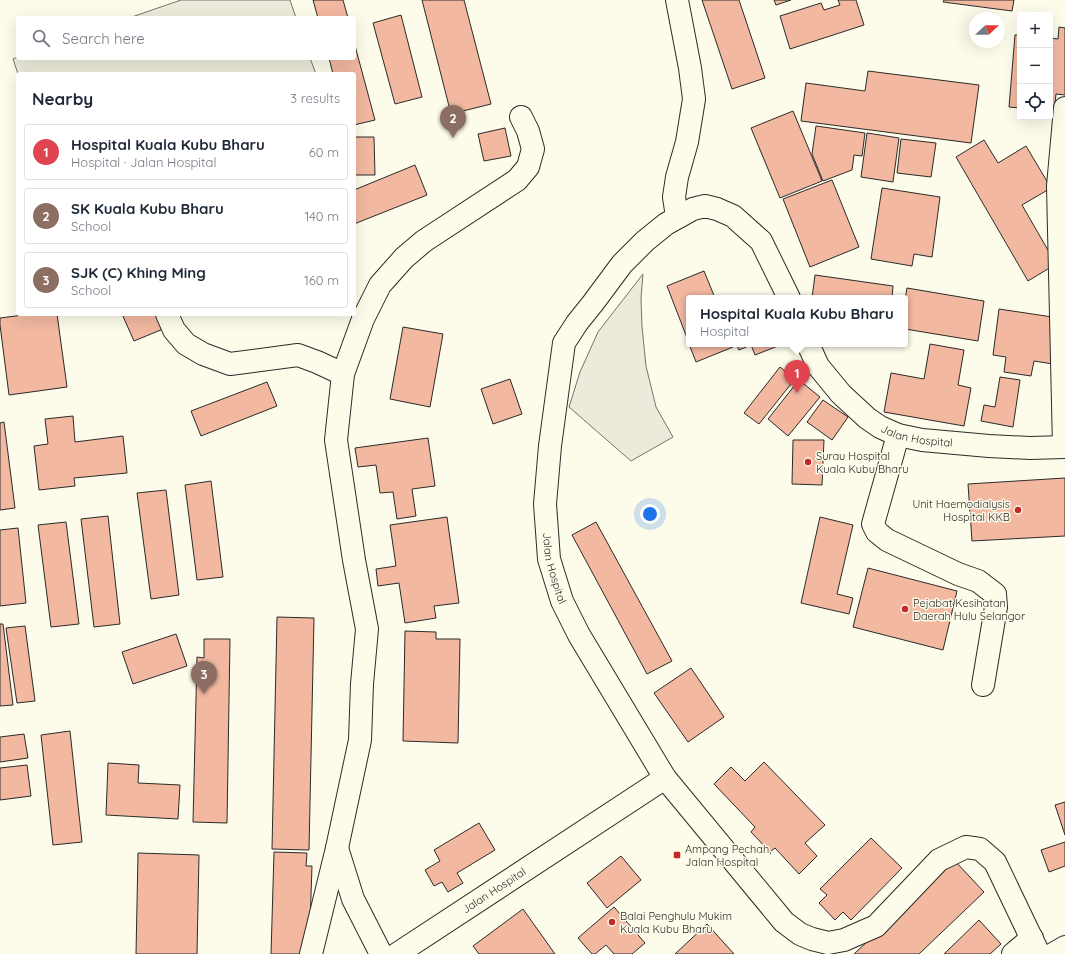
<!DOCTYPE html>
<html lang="en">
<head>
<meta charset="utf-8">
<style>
	:root { --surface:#fff; --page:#f6f6f7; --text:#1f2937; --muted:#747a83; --line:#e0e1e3; --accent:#0b8043 }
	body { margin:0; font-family:Quicksand,sans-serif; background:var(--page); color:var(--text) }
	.controls { position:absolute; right:12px; top:12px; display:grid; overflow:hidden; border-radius:4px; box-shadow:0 4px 16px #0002 }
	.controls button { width:36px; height:36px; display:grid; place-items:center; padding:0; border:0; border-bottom:1px solid var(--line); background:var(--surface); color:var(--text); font:20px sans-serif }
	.compass { position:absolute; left:969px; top:12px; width:36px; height:36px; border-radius:50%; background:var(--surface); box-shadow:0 4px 16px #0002; rotate:68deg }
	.you { position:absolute; left:650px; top:514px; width:14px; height:14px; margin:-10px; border:3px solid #fff; border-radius:50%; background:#1a73e8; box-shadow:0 0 0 6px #1a73e833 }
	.badge { display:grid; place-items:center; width:26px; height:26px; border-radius:50%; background:var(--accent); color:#fff; font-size:13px; font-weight:700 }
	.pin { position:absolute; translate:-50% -33px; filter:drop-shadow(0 1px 2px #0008) }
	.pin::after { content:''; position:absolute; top:21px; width:14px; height:12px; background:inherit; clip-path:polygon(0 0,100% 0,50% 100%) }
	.popup { position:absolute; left:686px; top:295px; width:222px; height:52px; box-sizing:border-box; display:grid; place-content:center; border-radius:4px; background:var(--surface); filter:drop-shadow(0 1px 3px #0005); font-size:13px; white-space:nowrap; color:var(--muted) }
	.popup b { font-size:15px; color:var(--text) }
	.popup::after { content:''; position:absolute; left:50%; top:100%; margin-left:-8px; border:8px solid transparent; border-top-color:var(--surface) }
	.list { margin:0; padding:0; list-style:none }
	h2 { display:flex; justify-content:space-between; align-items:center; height:52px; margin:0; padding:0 16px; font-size:17px }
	h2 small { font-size:13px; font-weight:400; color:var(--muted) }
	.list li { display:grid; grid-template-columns:26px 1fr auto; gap:12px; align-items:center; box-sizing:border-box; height:56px; margin:0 8px 8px; padding:0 8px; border:1px solid var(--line); border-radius:4px }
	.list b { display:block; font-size:15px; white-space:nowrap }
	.list p { margin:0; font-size:13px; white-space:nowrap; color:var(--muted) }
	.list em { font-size:13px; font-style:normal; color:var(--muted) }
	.icon { flex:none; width:22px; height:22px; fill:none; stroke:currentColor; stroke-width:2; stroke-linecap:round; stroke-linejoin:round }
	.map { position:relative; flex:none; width:1065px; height:954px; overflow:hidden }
	.search { position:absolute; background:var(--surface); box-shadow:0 4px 16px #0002; left:16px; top:16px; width:340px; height:44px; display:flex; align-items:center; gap:10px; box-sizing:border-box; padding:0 14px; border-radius:4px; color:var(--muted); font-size:15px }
	.panel { position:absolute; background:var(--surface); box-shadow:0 4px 16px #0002; left:16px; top:72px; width:340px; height:244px; border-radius:4px }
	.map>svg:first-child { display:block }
	.green { fill:#ecebdb; stroke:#74746e }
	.parking { fill:#eceadb; stroke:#74746e }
	.building { fill:#f2b8a0; stroke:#2b2b2b }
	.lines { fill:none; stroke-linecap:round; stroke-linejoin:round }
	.minor-casing { stroke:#2b2b2b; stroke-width:24 }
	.minor { stroke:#fdfbea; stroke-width:22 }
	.poi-dot { fill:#c62828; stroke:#fdfbea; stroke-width:1.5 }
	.labels { text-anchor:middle; stroke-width:3; stroke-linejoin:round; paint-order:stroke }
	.street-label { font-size:11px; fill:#2b2b2b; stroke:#fdfbea }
	.poi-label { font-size:11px; fill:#2b2b2b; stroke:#fdfbea; text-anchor:start }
</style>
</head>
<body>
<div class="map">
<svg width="1065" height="954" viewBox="0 0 1065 954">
	<rect width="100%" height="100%" fill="#fdfbea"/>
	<g class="green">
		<polygon points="181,0 290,0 296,18 129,18"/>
		<polygon points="18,57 18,58 310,58 316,74 18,74 13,59"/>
	</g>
	<polygon class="parking" points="643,274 641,298 642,327 646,366 656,407 673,437 631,461 569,407 580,372 598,332"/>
	<g class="building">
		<polygon points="313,0 343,0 348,18 318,18"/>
		<polygon points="422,0 464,0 491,104 451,114"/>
		<polygon points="702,0 739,0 765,78 732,89"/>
		<polygon points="774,0 791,0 776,5"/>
		<polygon points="838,0 856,0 864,25 790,49 780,16 821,3 824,10 840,5"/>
		<polygon points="944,0 1014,0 1012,11 943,2"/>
		<polygon points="401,15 422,97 395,104 373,23"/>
		<polygon points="1059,27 1065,28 1065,95 1056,94 1054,111 1050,110 1050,38 1058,39"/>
		<polygon points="1015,35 1020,35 1020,108 1009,107"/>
		<polygon points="354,42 375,120 354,125 354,74 333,74 329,58 354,58"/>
		<polygon points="868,71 979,85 971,143 801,121 806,83 865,91"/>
		<polygon points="793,111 822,181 780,198 751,128"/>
		<polygon points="816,126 865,133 862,156 854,155 852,170 823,181 812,154"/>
		<polygon points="505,128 511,156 484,161 478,134"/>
		<polygon points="867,133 899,138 893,182 861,177"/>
		<polygon points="354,137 374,137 375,175 354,175"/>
		<polygon points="901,139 936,143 931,177 897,173"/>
		<polygon points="984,140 998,163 1026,146 1051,188 1022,205 1056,264 1028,281 956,157"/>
		<polygon points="415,165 427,195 354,224 354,190"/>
		<polygon points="832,180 859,247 810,267 783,199"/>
		<polygon points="882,188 940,197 932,257 914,254 912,266 871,259"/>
		<polygon points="704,271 715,298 689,298 689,343 667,286"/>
		<polygon points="815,275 893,286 892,298 812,298"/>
		<polygon points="907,288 984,301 978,341 905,329 905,299"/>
		<polygon points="999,309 1059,318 1053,364 1034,361 1031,376 1004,372 1006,357 993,355"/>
		<polygon points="31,314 57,314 67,387 9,395 0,325 0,318"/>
		<polygon points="122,314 163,314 168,327 134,341"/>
		<polygon points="403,327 443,334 430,407 390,399"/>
		<polygon points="689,344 732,344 733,347 696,362"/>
		<polygon points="736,344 783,344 755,355 751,345 739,350"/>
		<polygon points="930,344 964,350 958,385 971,388 964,426 884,412 891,373 924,379"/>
		<polygon points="780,367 795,379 759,424 744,413"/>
		<polygon points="1000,377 1020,380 1013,427 981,421 984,405 995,407"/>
		<polygon points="510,379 522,414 493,424 481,389"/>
		<polygon points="799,380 820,397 788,436 768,419"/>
		<polygon points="267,382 277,406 201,436 191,411"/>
		<polygon points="823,400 848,417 832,440 807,422"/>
		<polygon points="73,416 75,442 123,436 127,473 74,478 75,486 39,490 34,446 48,444 45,419"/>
		<polygon points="4,422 15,508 0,510 0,423"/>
		<polygon points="428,438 435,486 412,489 416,516 397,519 393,492 380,493 376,465 358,467 355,448"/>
		<polygon points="793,440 824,440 822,485 792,484"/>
		<polygon points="1065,478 1065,536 972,541 968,484"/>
		<polygon points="211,481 223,577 197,580 185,485"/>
		<polygon points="166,490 179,595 151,599 137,493"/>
		<polygon points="108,516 120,624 94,627 81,519"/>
		<polygon points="447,517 459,603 434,606 436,618 405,623 399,583 378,586 376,569 396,566 390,525"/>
		<polygon points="820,517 853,525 837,594 853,598 849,614 801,603"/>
		<polygon points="66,522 79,624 51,627 38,525"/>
		<polygon points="596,522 672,661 647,674 572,535"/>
		<polygon points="18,528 26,603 0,606 0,530"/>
		<polygon points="868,568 957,591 943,650 853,627"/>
		<polygon points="277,617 314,618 309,850 272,849"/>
		<polygon points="0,624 3,624 13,705 0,706"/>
		<polygon points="25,626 35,701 17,703 6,628"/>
		<polygon points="405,631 436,632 436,639 460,639 458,743 403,741"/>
		<polygon points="176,634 187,666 133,684 122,652"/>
		<polygon points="204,639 230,639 227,823 193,822 197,657 204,658"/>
		<polygon points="691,668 724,717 688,742 654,693"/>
		<polygon points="70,731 82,842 53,845 41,735"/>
		<polygon points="24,734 28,758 0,762 0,737"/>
		<polygon points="764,762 825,825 805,843 817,856 799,874 775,848 770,852 751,832 755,827 714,784 731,767 745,781"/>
		<polygon points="108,763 139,765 138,783 180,785 178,819 106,815"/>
		<polygon points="27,765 31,796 0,800 0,768"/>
		<polygon points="1065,802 1065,835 1055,805"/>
		<polygon points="479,823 495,850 457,873 463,883 448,892 442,882 434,886 425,870 440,861 434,850"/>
		<polygon points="871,838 902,868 851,920 843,912 835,920 819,903 827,895 820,889"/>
		<polygon points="1065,842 1065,866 1049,872 1041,850"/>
		<polygon points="274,852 307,853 306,866 312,866 309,954 271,954"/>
		<polygon points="138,853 199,855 197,954 136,954"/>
		<polygon points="621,856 641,880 607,908 587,883"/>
		<polygon points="954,860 984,892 919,954 854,954"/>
		<polygon points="614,907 645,943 632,954 614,954 606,945 595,954 592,954 578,938"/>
		<polygon points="523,909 555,954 479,954 473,946"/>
		<polygon points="979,920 1001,944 990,954 944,954"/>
		<polygon points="707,924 734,954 675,954"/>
	</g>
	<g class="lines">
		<g class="minor-casing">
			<g id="minor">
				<polyline points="677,0 690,68 694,99 687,142 677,177 674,197 677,217"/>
				<path id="s1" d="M 789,298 L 761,241 L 733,216 L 717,209 L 705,206 L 693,209 L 666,224 L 645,241 L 622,264 L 593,303 L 577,323 L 564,343 L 550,446 L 545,504 L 549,559 L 562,601 L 579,635 L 665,778 L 784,922 L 800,934 L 812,939 L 828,943 L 844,940 L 876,926 L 939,860 L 966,847 L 980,849 L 995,862 L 1039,954"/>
				<polyline points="167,314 174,330 186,344 203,354 230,364 298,355 317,362 343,374"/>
				<path id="s2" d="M 808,344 L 818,366 L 841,394 L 867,418 L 880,427 L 898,435 L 922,440 L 989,446 L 1030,448 L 1065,447"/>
				<polyline points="898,435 873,524 877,532 887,540 958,574 978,581 995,594 996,607 983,685"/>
				<polyline points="1064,447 1058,186 1065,108"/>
				<polyline points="337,848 353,899 381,954"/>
				<polyline points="311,954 337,848 360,740 362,684 367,629 354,560 336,440 343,374 363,319 380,285 404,258 424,241 517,180 528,167 533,149 528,131 521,117"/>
				<path id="s3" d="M 397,954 L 665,778"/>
				<polyline points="1013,954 1032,938"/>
				<polyline points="1053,954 1065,947"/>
			</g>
		</g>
		<use href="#minor" class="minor"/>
	</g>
	<g class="poi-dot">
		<circle cx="808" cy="462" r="4"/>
		<circle cx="1018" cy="510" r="4"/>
		<circle cx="905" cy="609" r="4"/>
		<rect x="673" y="851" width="8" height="8" rx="2"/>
		<circle cx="612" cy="922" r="4"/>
	</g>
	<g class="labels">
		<g class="street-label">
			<text dy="4" stroke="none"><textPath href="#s2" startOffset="150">Jalan Hospital</textPath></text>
			<text dy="4" stroke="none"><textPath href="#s1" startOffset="559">Jalan Hospital</textPath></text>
			<text dy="4" stroke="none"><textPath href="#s3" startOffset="116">Jalan Hospital</textPath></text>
		</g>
		<g class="poi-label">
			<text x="816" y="460">Surau Hospital<tspan x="816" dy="13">Kuala Kubu Bharu</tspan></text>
			<text x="1010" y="508" text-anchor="end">Unit Haemodialysis<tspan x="1010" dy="13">Hospital KKB</tspan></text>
			<text x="913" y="607">Pejabat Kesihatan<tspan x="913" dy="13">Daerah Hulu Selangor</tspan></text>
			<text x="685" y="853">Ampang Pechah,<tspan x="685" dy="13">Jalan Hospital</tspan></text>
			<text x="620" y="920">Balai Penghulu Mukim<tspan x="620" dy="13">Kuala Kubu Bharu</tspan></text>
		</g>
	</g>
</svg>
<div class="controls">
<button>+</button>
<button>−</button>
<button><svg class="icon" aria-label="locate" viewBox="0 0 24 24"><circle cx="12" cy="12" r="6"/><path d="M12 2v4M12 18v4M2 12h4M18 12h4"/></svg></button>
</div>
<svg class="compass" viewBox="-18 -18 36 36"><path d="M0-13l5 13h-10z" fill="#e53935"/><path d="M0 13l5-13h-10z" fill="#747a83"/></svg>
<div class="you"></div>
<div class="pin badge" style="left:797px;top:393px;background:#e0444e">1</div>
<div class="popup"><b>Hospital Kuala Kubu Bharu</b>Hospital</div>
<div class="pin badge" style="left:453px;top:138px;background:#8d6e63">2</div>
<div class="pin badge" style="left:204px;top:694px;background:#8d6e63">3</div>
<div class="search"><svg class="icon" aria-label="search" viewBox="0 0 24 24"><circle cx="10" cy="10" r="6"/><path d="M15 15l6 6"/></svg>Search here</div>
<section class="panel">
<h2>Nearby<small>3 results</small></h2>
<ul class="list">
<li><span class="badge" style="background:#e0444e">1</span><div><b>Hospital Kuala Kubu Bharu</b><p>Hospital · Jalan Hospital</p></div><em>60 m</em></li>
<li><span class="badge" style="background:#8d6e63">2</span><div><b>SK Kuala Kubu Bharu</b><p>School</p></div><em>140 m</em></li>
<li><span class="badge" style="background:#8d6e63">3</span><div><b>SJK (C) Khing Ming</b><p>School</p></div><em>160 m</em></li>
</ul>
</section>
</div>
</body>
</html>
